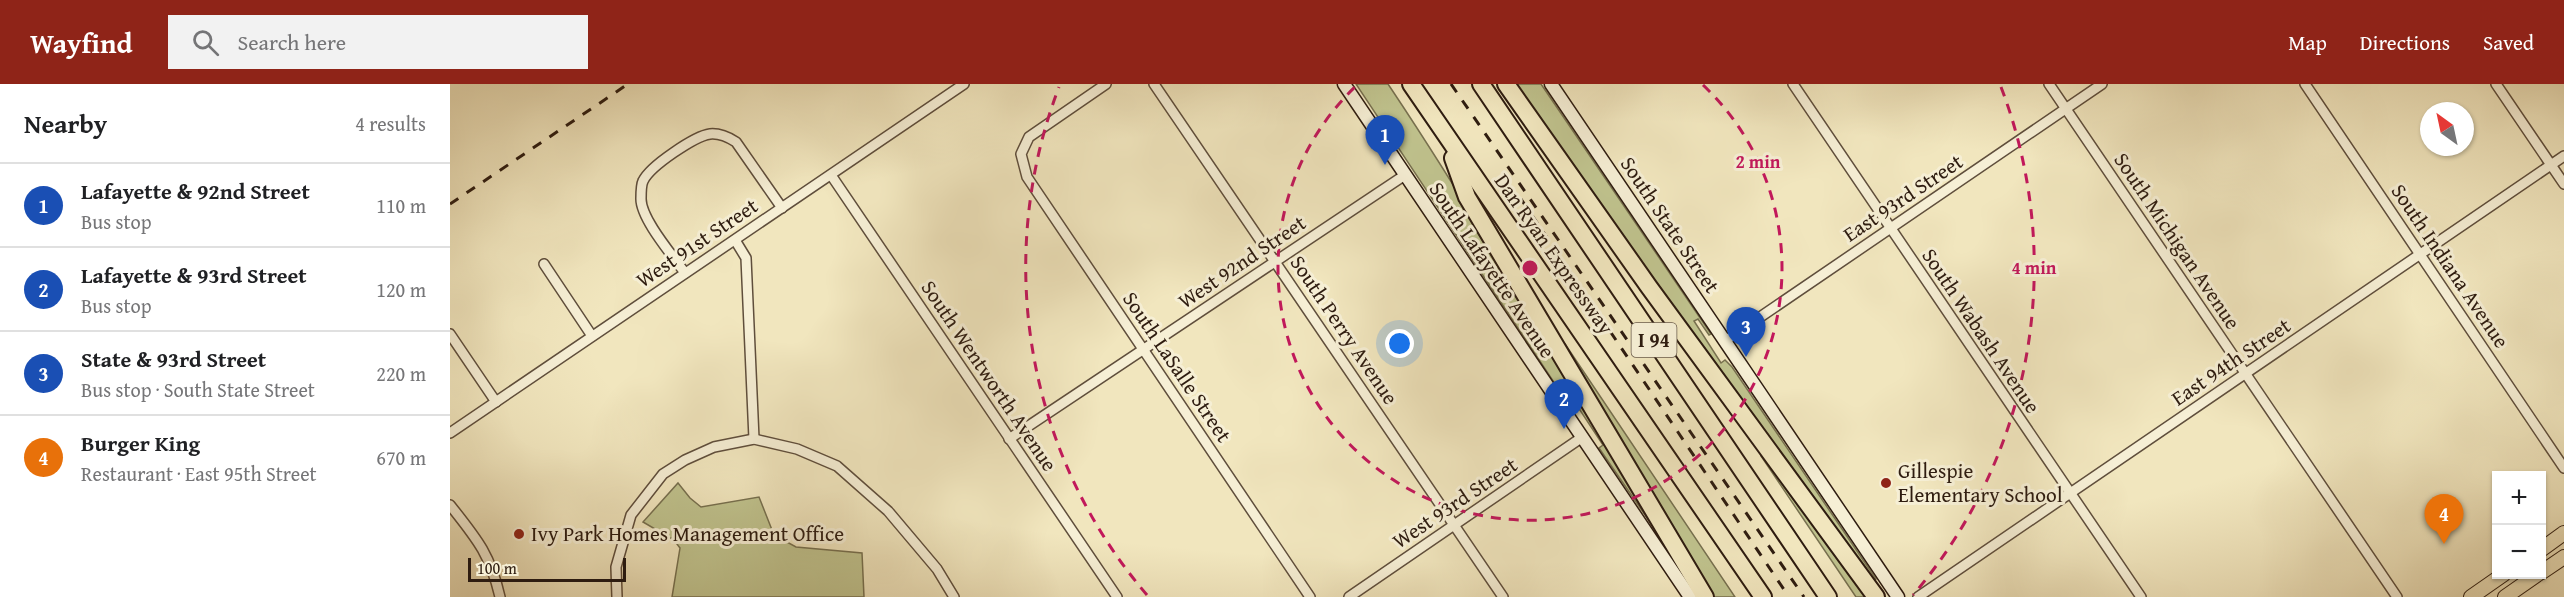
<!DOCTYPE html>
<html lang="en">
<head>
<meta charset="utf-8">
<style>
	:root { --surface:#fff; --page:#f2f2f2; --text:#202124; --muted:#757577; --line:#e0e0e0; --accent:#8f2418 }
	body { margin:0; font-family:"Gentium Book Plus",serif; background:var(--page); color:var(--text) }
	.controls { position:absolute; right:18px; bottom:18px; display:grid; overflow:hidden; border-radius:0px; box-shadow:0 2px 4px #0004 }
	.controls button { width:54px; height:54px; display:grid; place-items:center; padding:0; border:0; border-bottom:2px solid var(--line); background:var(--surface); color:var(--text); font:30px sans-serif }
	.compass { position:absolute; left:1970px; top:18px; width:54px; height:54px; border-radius:50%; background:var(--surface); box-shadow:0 2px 4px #0004; rotate:327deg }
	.scale { position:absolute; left:18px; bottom:15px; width:158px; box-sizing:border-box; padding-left:6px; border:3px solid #2e1c10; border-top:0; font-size:16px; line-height:21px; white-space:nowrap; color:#2e1c10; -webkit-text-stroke:4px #f6efd5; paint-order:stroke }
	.you { position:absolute; left:950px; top:260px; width:21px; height:21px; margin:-15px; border:4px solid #fff; border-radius:50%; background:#1a73e8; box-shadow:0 0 0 9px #1a73e833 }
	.badge { display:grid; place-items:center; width:39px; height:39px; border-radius:50%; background:var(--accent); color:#fff; font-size:20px; font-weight:700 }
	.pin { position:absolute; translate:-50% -50px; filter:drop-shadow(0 2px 3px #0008) }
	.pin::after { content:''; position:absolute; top:32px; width:21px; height:18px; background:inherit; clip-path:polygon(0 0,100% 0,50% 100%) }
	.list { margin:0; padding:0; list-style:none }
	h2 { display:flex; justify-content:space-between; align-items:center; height:78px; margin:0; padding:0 24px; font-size:26px }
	h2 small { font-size:20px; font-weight:400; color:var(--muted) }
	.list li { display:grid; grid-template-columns:39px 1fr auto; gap:18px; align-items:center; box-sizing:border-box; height:84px; padding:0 24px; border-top:2px solid var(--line) }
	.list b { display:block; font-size:22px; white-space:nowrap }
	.list p { margin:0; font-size:20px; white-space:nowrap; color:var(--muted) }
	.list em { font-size:20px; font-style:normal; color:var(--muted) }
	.icon { flex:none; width:33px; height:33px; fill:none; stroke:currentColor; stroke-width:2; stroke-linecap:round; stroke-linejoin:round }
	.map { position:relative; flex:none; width:2114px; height:513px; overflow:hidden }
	header { display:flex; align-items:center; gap:36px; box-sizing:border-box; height:84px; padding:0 30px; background:var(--accent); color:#fff }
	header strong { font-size:28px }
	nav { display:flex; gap:33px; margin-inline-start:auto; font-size:21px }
	.search { width:420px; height:54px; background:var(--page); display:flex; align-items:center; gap:15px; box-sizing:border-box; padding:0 21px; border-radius:0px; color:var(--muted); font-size:22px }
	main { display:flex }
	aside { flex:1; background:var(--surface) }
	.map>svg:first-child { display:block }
	.green { fill:#c0c38e; stroke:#77704f; stroke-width:1.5 }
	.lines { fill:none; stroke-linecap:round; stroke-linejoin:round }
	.street-casing { stroke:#5f4e3c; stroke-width:12 }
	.secondary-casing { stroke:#2e1c10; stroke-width:15 }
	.primary-casing { stroke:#2e1c10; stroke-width:16 }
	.highway-casing { stroke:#2e1c10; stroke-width:20 }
	.street { stroke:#f6efd5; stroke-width:9 }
	.secondary { stroke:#f6efd5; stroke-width:12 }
	.primary { stroke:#f1e6be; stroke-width:14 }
	.highway { stroke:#f1e6be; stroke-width:16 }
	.rail { stroke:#2e1c10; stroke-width:3; stroke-dasharray:10 10; stroke-linecap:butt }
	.ring { fill:none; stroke:#c2185b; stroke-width:3; stroke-dasharray:10 8 }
	.poi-dot { fill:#8f2418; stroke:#f6efd5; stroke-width:2 }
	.labels { text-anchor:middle; stroke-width:6; stroke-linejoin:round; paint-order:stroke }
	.shield { fill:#f6efd5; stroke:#6a5b4b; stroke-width:1.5 }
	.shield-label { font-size:20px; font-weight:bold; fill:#2e1c10 }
	.street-label { font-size:21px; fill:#2e1c10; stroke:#f6efd5 }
	.poi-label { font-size:21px; fill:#2e1c10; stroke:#f6efd5; text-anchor:start }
	.centre { fill:#c2185b; stroke:#f6efd5; stroke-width:3 }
	.ring-label { font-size:18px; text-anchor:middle; font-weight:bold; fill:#c2185b; stroke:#f6efd5; stroke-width:6; stroke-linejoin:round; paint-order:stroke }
</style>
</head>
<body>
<header>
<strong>Wayfind</strong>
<div class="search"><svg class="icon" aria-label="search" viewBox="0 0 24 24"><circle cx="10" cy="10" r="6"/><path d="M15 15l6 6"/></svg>Search here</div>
<nav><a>Map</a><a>Directions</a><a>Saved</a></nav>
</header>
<main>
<aside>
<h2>Nearby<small>4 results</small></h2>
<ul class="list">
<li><span class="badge" style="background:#1a4fb4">1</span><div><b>Lafayette &amp; 92nd Street</b><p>Bus stop</p></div><em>110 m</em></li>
<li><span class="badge" style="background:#1a4fb4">2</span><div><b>Lafayette &amp; 93rd Street</b><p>Bus stop</p></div><em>120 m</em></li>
<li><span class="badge" style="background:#1a4fb4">3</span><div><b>State &amp; 93rd Street</b><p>Bus stop · South State Street</p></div><em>220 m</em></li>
<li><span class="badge" style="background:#e8710a">4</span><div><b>Burger King</b><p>Restaurant · East 95th Street</p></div><em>670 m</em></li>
</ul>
</aside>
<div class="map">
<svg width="2114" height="513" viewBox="0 0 2114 513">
	<rect width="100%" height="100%" fill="#f1e6be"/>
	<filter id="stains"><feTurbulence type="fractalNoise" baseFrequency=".00333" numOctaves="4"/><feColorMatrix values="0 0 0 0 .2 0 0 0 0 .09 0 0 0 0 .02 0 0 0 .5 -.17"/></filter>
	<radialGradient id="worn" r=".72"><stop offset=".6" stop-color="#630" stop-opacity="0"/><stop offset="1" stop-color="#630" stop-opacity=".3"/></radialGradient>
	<g class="green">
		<path d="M 906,0 L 938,0 L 942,6 C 1046,162 1137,327 1232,489 L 1204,449 L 1206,447 L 1149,364 L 1153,361 L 1126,320 L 1124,318 L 1119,321 Z"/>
		<polygon points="1064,0 1091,0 1261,250 1259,251 1248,235 1244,237 1271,279 1275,276 1282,283 1426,495 1422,497 1242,252"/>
		<polygon points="1115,260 1285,513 1263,513 1112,262"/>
		<polygon points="1314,370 1419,513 1406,513 1311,372"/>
		<polygon points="228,399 240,414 251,423 309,413 324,451 346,463 412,469 414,513 222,513 230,464 224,456 193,438"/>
	</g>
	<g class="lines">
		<g class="street-casing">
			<g id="street">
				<polyline points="656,0 579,53 571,70 577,93 860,513"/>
				<polyline points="704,0 1053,513"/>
				<polyline points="1343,0 1691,513"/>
				<polyline points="1599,0 1947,513"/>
				<polyline points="1855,0 2114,384"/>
				<polyline points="2046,0 2114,100"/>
				<polyline points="381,91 667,513"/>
				<polyline points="285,156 296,174 304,355"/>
				<polyline points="94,180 142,252"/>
				<path d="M 235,189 C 223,172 191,135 191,115 C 191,110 191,101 193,97 C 200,82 245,52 260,50 C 270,49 278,53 286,58 L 332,124"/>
				<polyline points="0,250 46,318"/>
				<polyline points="1275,257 1652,0"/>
				<polyline points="0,349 514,0"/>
				<polyline points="559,355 955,91"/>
				<path d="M 0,421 C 27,455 40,470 50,513"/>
				<polyline points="167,513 166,483 181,431 213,390 235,376 264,363 304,355 347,365 387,382 438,427 487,485 504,513"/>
				<polyline points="899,513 1131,354"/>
				<polyline points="1468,513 2114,72"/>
			</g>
		</g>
		<g class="secondary-casing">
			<g id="secondary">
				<polyline points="894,0 1240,513"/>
				<polyline points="1101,0 1448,513"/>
			</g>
		</g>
		<g class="primary-casing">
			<g id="primary">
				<polyline points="2092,465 2114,449"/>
				<polyline points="2092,488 2114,473"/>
				<polyline points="2021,513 2054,490"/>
				<polyline points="2055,513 2088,490"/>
			</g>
		</g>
		<g class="highway-casing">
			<g id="highway">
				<polyline points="961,0 1313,513"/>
				<polyline points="1031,0 1378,513"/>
				<polyline points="1056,0 1199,203 1426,513"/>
				<polyline points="1003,74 1017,113 1255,513"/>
			</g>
		</g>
		<use href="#street" class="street"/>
		<use href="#secondary" class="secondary"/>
		<use href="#primary" class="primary"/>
		<use href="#highway" class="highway"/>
		<g class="rail">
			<polyline points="1001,0 1354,513"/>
			<polyline points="1071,115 1339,513"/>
			<polyline points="0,120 178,0"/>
		</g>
	</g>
	<g class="ring">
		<path d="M1253 1A252 252 0 1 1 907 1"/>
		<path d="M697 511A504 504 0 0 1 609 3M1551 3A504 504 0 0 1 1463 511"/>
	</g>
	<g class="poi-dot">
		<circle cx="1436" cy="399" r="6"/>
		<circle cx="69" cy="450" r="6"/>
	</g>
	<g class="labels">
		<rect class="shield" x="1181.5" y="239" width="45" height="34" rx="4.5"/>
		<g class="shield-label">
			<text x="1204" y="263">I 94</text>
		</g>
		<g class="street-label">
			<text transform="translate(1453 114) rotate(-34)" y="7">East 93rd Street</text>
			<text transform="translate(1220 141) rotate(56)" y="7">South State Street</text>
			<text transform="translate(1727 157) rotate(56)" y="7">South Michigan Avenue</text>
			<text transform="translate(247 159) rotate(-34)" y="7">West 91st Street</text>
			<text transform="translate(1104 170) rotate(55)" y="7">Dan Ryan Expressway</text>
			<text transform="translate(792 178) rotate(-34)" y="7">West 92nd Street</text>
			<text transform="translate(2000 182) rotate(56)" y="7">South Indiana Avenue</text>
			<text transform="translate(1042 186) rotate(56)" y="7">South Lafayette Avenue</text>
			<text transform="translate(894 246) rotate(56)" y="7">South Perry Avenue</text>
			<text transform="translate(1531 247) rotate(56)" y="7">South Wabash Avenue</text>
			<text transform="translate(1781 278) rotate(-34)" y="7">East 94th Street</text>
			<text transform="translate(727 283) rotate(56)" y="7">South LaSalle Street</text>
			<text transform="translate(539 292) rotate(56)" y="7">South Wentworth Avenue</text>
			<text transform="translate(1005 419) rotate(-34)" y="7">West 93rd Street</text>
		</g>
		<g class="poi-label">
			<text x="1448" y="394">Gillespie<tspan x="1448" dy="24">Elementary School</tspan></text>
			<text x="81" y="457">Ivy Park Homes Management Office</text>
		</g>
	</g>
	<circle cx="1080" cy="184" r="9" class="centre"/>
	<g class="ring-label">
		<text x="1308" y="84">2 min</text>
		<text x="1584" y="190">4 min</text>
	</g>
	<rect width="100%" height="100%" filter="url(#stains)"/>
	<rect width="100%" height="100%" fill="url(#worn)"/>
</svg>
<div class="controls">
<button>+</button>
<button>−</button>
</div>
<svg class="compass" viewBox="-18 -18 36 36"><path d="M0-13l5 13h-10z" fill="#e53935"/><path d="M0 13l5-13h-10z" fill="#757577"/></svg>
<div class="scale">100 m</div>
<div class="you"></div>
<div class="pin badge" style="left:935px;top:81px;background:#1a4fb4">1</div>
<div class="pin badge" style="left:1114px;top:345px;background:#1a4fb4">2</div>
<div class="pin badge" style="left:1296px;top:273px;background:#1a4fb4">3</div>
<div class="pin badge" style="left:1994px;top:460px;background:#e8710a">4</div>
</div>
</main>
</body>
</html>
